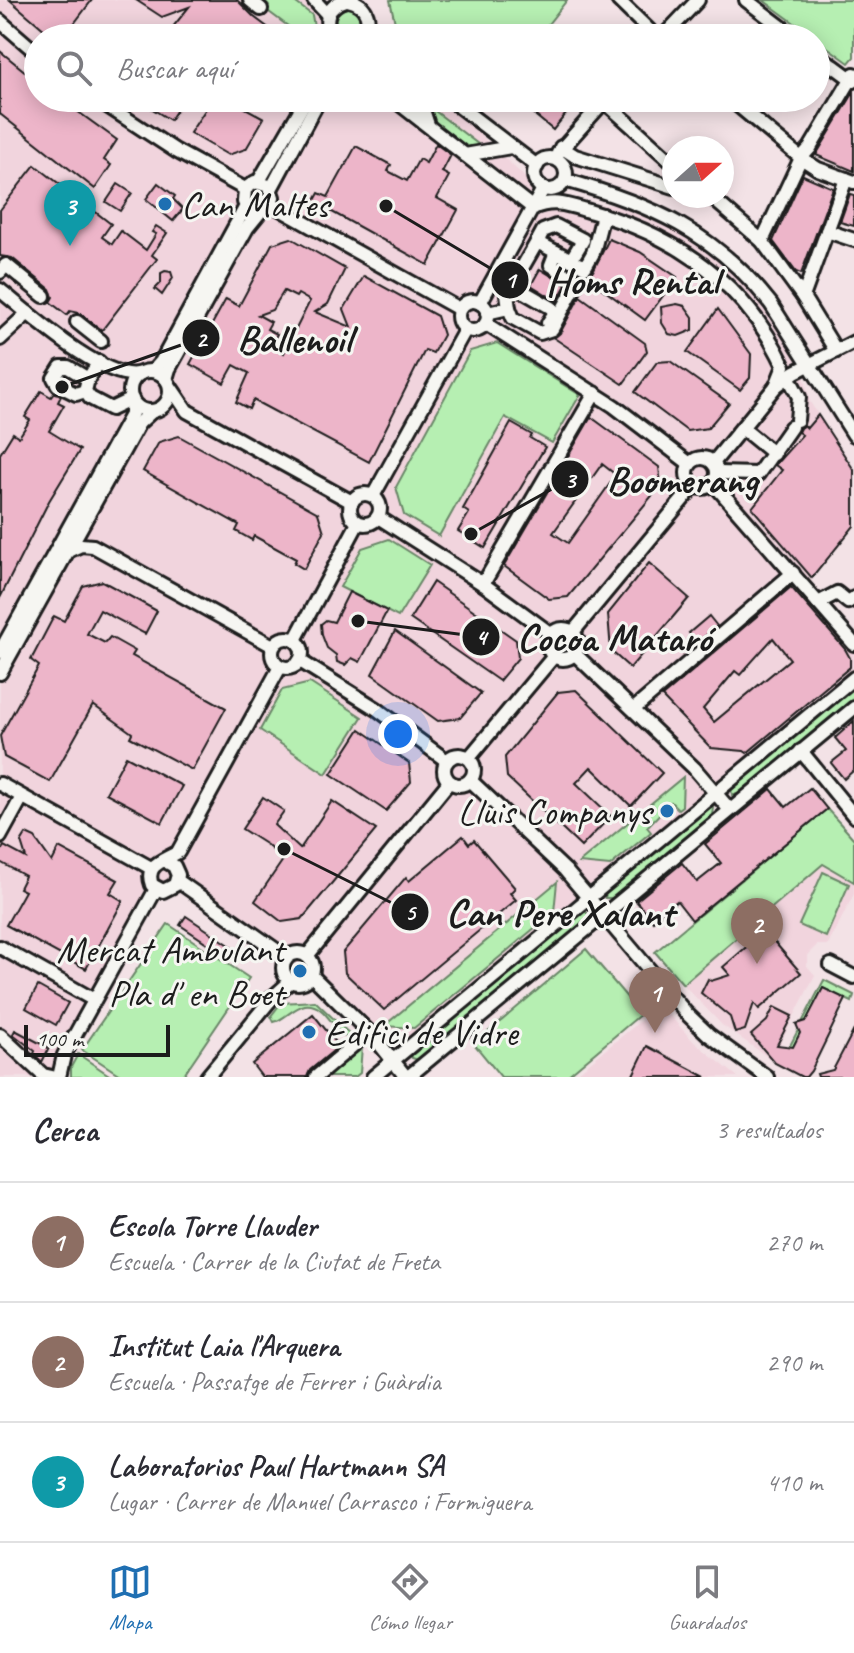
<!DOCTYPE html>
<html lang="es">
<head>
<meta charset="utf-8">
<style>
	:root { --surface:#fff; --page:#f2f2f3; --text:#2b2b33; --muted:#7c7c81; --line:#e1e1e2; --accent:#1f6fb2 }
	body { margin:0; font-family:Caveat,sans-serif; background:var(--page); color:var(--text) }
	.compass { position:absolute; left:662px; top:136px; width:72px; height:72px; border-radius:50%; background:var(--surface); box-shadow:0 4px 20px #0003; rotate:69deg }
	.scale { position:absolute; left:24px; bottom:20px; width:146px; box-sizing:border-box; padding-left:8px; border:4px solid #1c1c1c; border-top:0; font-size:22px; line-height:28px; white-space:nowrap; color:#1c1c1c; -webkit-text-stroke:6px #f6f6f2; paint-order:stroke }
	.you { position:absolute; left:398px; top:734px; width:28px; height:28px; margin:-20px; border:6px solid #fff; border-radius:50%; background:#1a73e8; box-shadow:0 0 0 12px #1a73e833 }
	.badge { display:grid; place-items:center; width:52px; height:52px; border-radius:50%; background:var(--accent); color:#fff; font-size:26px; font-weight:700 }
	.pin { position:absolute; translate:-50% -66px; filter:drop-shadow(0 2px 4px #0008) }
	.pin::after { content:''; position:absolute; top:42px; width:28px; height:24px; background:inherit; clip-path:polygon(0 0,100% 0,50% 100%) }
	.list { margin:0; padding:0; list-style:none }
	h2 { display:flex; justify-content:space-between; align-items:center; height:104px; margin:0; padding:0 32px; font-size:34px }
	h2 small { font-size:26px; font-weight:400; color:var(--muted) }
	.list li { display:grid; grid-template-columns:52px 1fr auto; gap:24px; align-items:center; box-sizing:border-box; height:120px; padding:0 32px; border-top:2px solid var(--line) }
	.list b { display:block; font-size:30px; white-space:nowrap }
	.list p { margin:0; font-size:26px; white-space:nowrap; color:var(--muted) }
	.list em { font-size:26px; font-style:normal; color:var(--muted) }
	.icon { flex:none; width:44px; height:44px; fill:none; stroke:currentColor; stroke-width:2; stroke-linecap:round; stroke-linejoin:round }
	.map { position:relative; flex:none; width:854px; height:1077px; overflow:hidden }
	.search { position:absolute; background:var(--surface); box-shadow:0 4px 20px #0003; left:24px; right:24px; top:24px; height:88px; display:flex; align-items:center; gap:20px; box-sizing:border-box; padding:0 28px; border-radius:44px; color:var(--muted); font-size:30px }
	.sheet { height:464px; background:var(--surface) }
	nav { display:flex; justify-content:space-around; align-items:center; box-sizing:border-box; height:112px; border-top:2px solid var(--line); background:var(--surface); font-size:22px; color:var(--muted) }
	nav a { display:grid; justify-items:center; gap:4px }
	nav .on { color:var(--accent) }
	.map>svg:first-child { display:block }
	.built { fill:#f1d4dd }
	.green { fill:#b6efb2; stroke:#698667; stroke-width:2 }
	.building { fill:#edb5c9; stroke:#1c1c1c; stroke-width:2; fill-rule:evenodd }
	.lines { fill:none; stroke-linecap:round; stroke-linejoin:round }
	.minor-casing { stroke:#1c1c1c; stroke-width:18 }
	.minor { stroke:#f6f6f2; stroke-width:12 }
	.poi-dot { fill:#1f6fb2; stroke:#f6f6f2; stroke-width:3 }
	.labels { text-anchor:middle; stroke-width:6; stroke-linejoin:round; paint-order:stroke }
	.poi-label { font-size:38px; fill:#1c1c1c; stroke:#f6f6f2; text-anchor:start }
	.leader { fill:none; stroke:#1c1c1c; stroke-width:3 }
	.callout-dot { fill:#1c1c1c; stroke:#f6f6f2; stroke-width:3 }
	.mark-label { font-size:24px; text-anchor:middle; font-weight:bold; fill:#fff }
	.callout-label { font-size:40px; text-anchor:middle; font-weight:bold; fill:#1c1c1c; stroke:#f6f6f2; stroke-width:6; stroke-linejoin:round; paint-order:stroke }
</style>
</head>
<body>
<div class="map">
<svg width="854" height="1077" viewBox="0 0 854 1077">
	<rect width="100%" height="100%" fill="#f3e2e6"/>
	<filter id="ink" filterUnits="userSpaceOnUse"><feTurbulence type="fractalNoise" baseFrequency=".0125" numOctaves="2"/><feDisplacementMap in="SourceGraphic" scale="16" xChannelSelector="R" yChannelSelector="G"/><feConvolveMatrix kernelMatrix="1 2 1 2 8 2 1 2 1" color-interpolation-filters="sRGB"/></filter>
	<g filter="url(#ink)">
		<g class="built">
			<polygon points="0,0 323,0 371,38 38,38 38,98 442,98 537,189 572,204 624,205 648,212 688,234 731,267 766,307 779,327 803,371 810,402 854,470 854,526 812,578 809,586 854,636 854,675 416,1037 369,1032 318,981 258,935 185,887 156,889 59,1077 0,1077"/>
			<polygon points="823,863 854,882 854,894 828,945 817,945 808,954 807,966 815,975 772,1060 722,1025 683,984"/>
			<polygon points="660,1005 694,1042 738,1077 572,1077"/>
		</g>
		<g class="green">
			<polygon points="263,0 292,0 312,15 316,38 304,38 265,9 268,4"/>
			<polygon points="390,0 567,0 537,38 415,38 395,23"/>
			<polygon points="763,0 854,0 854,57 849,63"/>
			<circle cx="348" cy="20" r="12"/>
			<polygon points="422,101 483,148 465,151 431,125"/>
			<polygon points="497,343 580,395 552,443 505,417 439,536 404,515 396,487 470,351"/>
			<polygon points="389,539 430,565 398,617 340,587 362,548"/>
			<polygon points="310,683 362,717 326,774 260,730 282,690"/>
			<polygon points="854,685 854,698 738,794 732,795 731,788"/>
			<polygon points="683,777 682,806 678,809 671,802 647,827 651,832 610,866 579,863"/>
			<polygon points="707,806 713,807 712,815 613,898 605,898 606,891"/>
			<polygon points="827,809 854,839 854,882 823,864 683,984 655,952"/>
			<polygon points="823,872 849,884 826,937 799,925"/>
			<polygon points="557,882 554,912 414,1028 384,1026"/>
			<polygon points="584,910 589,915 587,921 418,1060 412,1058 411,1053"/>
			<polygon points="168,924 249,978 182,1077 123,1077 82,1050"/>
			<polygon points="586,949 641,1014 566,1077 501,1077 474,1044"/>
			<polygon points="824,980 854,995 852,1002 823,988 793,1047 780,1065"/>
			<path d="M 315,1001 L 356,1040 C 334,1040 329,1002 305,1005 C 295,1007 286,1017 277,1021 L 274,1022 L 271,1016 L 281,1003 Z"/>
			<polygon points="360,1044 362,1046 360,1073 355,1077 321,1077"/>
			<polygon points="78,1054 112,1077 71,1077 71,1067"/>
		</g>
		<g class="building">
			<polygon points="10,0 92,0 63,38 54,38"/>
			<polygon points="136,0 237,0 254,17 282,38 164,38 189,7 162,17"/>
			<polygon points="0,51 38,82 38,98 59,98 117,140 104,160 111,165 95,189 0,114"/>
			<polygon points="854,92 854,171 816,155"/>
			<polygon points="135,98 185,98 170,120"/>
			<polygon points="213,98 227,98 264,118 246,149 228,155 190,133"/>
			<polygon points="514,98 579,98 553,130"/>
			<polygon points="436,144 451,155 442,172 449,176 437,198 458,210 428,265 314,202 319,193 328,197 356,146 391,165 388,171 407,181 419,159 426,163"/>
			<polygon points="35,165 111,224 102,237 112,244 121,231 146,250 156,234 152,232 156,226 167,233 152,255 157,259 102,330 79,313 70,311 67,315 50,302 53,297 50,289 12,258 0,256 0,210"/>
			<polygon points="803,175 833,188 801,274 796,272 773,241"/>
			<polygon points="158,183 175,196 173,199 183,209 173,221 146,199"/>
			<polygon points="118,184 132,193 120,211 106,202"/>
			<polygon points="850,194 854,195 854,226 840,222"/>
			<path d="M 291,238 L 345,269 L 328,304 L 315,312 L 351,327 L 344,309 L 364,276 L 437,316 L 443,335 L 433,353 L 425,350 L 369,462 L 253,400 L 249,409 L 236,402 L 249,373 L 234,365 L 224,383 L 190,364 L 226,299 L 239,306 L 272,244 ZM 284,291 L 296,297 L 298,294 L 310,301 L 284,353 L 271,345 L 277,334 L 267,329 L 271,322 L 258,315 L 272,310 Z"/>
			<polygon points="609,239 640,252 677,277 645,320 586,277 593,271"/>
			<polygon points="540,269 566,285 557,301 531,285"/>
			<polygon points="165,271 171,272 173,278 162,295 155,289 161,283 161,273"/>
			<polygon points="580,296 645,343 647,351 623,384 554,338 560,333"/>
			<polygon points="677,304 685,306 693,317 693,330 678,336 669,334 662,323 661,307"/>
			<polygon points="718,309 751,354 750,378 740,390 687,352"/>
			<polygon points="670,361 729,403 708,428 687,431 635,392 657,362"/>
			<polygon points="41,391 51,397 54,393 59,394 61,396 58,402 64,405 49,431 80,450 49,501 0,598 0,454 13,433 19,437 30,420 25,417"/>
			<polygon points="818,415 854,470 854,526 812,578 752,508 782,470 775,465 802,435 798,432 800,428 804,425 807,428"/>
			<path d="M 591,417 L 659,467 L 661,485 L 568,597 L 549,599 L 504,566 ZM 602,464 L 616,475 L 568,543 L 553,533 Z"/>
			<polygon points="511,423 532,435 530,438 545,447 485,548 458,531 469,513 463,509"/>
			<polygon points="179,436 318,513 324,532 304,569 294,563 296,559 254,536 252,540 236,531 239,525 143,471 159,442"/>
			<polygon points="649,563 689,598 630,668 611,651 608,614"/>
			<polygon points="102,581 157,611 145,634 100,610 87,634 105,643 110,637 135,651 132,656 226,708 192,770 130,737 132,733 93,705 50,782 4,757 0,736 39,666 31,660 54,616 64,621 83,586"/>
			<polygon points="433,582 516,640 518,658 499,681 410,619"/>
			<path d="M 791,587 L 845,649 L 850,658 L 850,667 L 747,753 L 744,751 L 711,748 L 662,697 ZM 773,638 L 790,659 L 714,722 L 703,709 L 735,671 L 740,675 Z"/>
			<polygon points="349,592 387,611 360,662 352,658 345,665 337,662 336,655 327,648 322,635 321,624 326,620 334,622"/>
			<polygon points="709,616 717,626 697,643 689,633"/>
			<polygon points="395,631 481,693 460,718 438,721 372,674"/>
			<polygon points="576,690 662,773 631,806 591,767 576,783 611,816 581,847 507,777 505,757 558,692"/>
			<polygon points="854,721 854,770 844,779 831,763 846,751 835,738"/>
			<polygon points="360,729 409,763 411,782 386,811 331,774"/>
			<polygon points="126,756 182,786 162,823 106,793"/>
			<polygon points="810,788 827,809 692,920 677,901 653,921 636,901 682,863 697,882 721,863 705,844 771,789 786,807"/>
			<polygon points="263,797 284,811 274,825 300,849 332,801 376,830 302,919 282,922 255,901 283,860 267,845 242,829"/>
			<polygon points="26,834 35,838 52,862 59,848 118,880 110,893 123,901 86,969 6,925 25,891 19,888 25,876 0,862 0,853 4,846 26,858 21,842"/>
			<polygon points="463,836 469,844 474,840 515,888 510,893 516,900 384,1010 345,973 343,952 406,877 409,881"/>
			<polygon points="186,916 231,946 225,955 180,925"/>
			<polygon points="765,931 801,973 759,1009 754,1003 745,1030 735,1033 730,1017 701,993 708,979 711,981 730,975 723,967"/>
			<polygon points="38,986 68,1003 56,1025 26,1008"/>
			<polygon points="823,988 846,999 811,1071 806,1077 802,1077 775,1063 751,1035 767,1021 774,1007 792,1016 777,1045 793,1047 800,1033 796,1024 806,1021"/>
			<polygon points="313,1014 339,1046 310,1070 307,1077 262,1077 252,1064"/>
			<polygon points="15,1030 49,1048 42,1062 34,1054 35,1051 13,1034"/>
			<polygon points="854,1030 854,1077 818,1077 817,1074 833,1070"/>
			<polygon points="647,1046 706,1077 637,1077 633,1075"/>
		</g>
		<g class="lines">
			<g class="minor-casing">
				<g id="minor">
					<polyline points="250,0 261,9"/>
					<polyline points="314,0 328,15"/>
					<path d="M 348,0 C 368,4 374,23 360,38"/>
					<polyline points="618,0 657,38"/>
					<polyline points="746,0 796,38"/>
					<polyline points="0,21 38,54"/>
					<path d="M 336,38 C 321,24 326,6 346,0"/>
					<polyline points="662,38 698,0"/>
					<polyline points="816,53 854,81"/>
					<polyline points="95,98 176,151 245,189"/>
					<path d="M 392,98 L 533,208 C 555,198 571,206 592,212 C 677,236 746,284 784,366 L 776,386"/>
					<polyline points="419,98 428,125"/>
					<polyline points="448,98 537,166"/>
					<polyline points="729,98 801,158 818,169 854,182"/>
					<polyline points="604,101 674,164"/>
					<polyline points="561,147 575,156 674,187"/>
					<polyline points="558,153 607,98"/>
					<polyline points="465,155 511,147"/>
					<circle cx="550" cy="174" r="16"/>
					<path d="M 565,180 C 650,204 715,232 771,304 L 854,435"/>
					<polyline points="259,181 307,98"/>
					<polyline points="271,189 320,98"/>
					<polyline points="710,196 762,241 803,297 836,351"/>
					<polyline points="271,204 459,309"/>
					<polyline points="827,231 854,240"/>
					<polyline points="762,241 801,158 810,148 854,74"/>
					<polyline points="537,242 543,231 556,226 583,240 571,260"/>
					<polyline points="0,272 6,265 44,296"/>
					<polyline points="512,285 552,308 554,314 548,323"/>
					<path d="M 0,290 C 27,312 107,385 141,373"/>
					<polyline points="803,297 846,179"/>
					<circle cx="473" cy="316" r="15"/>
					<polyline points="480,303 543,189"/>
					<polyline points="509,308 513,318 540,333 552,329 576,285 573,279 551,265 556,252"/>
					<polyline points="487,313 509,308 507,294 537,242 585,267 593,253 603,215"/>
					<polyline points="77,322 101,341"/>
					<polyline points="486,324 614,406 690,464"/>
					<polyline points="0,339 28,313"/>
					<circle cx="150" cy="391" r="20"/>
					<polyline points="153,371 161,362 246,206"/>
					<polyline points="788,376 799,397 797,420"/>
					<polyline points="166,379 169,369 247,228 260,212 271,204 273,197 269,186 255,182 245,189 244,202 249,209 260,212"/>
					<polyline points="58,385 54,378 61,367 68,367 88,379"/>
					<polyline points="170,386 187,411 352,502"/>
					<polyline points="66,389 76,394 85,391"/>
					<polyline points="742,428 774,454"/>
					<circle cx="702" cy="473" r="15"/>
					<polyline points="713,463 776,386 795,372 854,342"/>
					<polyline points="718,473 758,474 791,427"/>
					<polyline points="714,484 854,644"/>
					<circle cx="365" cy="509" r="15"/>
					<polyline points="373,496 465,330"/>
					<polyline points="378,517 483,584 551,634"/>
					<polyline points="70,550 81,545 93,546 273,646"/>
					<polyline points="483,584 595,393"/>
					<polyline points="818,603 837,593 848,602 854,598"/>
					<circle cx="563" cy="644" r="15"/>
					<polyline points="573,632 694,486"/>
					<circle cx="287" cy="653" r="15"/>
					<polyline points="295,640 358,523"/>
					<polyline points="0,652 132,413 132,399 111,409 90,398 85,391 88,379 99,362"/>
					<polyline points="575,654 694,768 730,810"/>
					<polyline points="300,661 377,709 447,761"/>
					<polyline points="0,673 139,423 151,412"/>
					<polyline points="634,709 793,573"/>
					<polyline points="801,751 854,816"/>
					<circle cx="459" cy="770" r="15"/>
					<polyline points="469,758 554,656"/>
					<polyline points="470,780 565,870 686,1013 709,1035 767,1077"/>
					<polyline points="0,784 151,868"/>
					<polyline points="0,837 22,797"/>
					<path d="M 165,861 L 174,866 L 178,875 L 175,885 L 163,891 L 152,885 C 144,864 164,861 178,852 L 280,667"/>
					<polyline points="178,881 286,957"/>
					<polyline points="0,947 94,1000"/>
					<circle cx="298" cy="968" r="15"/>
					<polyline points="307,956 449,782"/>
					<polyline points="831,965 854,977"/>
					<polyline points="311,975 374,1037 406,1077"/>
					<polyline points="0,1035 43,1075 52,1077"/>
					<polyline points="59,1077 64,1055 156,889"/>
					<polyline points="207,1077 272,998 291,981"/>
					<polyline points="316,1077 369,1032"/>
					<polyline points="373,1077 854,678"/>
					<polyline points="408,1077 854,708"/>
				</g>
			</g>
			<use href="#minor" class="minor"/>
		</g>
	</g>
	<g class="poi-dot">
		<circle cx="165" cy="204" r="8"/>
		<circle cx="667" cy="811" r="8"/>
		<circle cx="300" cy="971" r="8"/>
		<circle cx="309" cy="1032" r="8"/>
	</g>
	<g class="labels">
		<g class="poi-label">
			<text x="181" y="217">Can Maltes</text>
			<text x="651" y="824" text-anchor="end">Lluis Companys</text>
			<text x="284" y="962" text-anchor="end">Mercat Ambulant<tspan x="284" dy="44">Pla d' en Boet</tspan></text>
			<text x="325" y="1045">Edifici de Vidre</text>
		</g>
	</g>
	<path class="leader" d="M386 206L510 280M62 387L201 338M471 534L570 479M358 621L481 637M284 849L410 912"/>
	<g class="callout-dot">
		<circle cx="386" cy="206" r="8"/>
		<circle cx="62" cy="387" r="8"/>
		<circle cx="471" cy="534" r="8"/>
		<circle cx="358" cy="621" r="8"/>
		<circle cx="284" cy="849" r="8"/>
		<circle cx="510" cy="280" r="20"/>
		<circle cx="201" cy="338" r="20"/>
		<circle cx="570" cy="479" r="20"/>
		<circle cx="481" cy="637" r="20"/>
		<circle cx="410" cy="912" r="20"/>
	</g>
	<g class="mark-label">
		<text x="510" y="288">1</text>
		<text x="201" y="347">2</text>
		<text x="570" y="488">3</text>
		<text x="481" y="645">4</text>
		<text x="410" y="920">5</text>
	</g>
	<g class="callout-label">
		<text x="632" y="294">Homs Rental</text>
		<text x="294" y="352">Ballenoil</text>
		<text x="682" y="493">Boomerang</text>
		<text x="614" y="651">Cocoa Mataró</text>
		<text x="560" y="926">Can Pere Xalant</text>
	</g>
</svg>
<svg class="compass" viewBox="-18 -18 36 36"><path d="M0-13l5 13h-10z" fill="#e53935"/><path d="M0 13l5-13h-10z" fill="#7c7c81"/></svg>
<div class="scale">100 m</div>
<div class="you"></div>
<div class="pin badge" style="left:655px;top:1033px;background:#8d6e63">1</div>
<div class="pin badge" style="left:757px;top:964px;background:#8d6e63">2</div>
<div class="pin badge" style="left:70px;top:246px;background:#0f9aa8">3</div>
<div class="search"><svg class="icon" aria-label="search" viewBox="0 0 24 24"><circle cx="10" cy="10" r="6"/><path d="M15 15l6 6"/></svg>Buscar aquí</div>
</div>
<section class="sheet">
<h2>Cerca<small>3 resultados</small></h2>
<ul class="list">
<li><span class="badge" style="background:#8d6e63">1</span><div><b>Escola Torre Llauder</b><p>Escuela · Carrer de la Ciutat de Freta</p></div><em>270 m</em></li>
<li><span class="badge" style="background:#8d6e63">2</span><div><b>Institut Laia l'Arquera</b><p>Escuela · Passatge de Ferrer i Guàrdia</p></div><em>290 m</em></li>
<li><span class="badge" style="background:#0f9aa8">3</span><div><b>Laboratorios Paul Hartmann SA</b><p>Lugar · Carrer de Manuel Carrasco i Formiguera</p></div><em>410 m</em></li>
</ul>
</section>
<nav>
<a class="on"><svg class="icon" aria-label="map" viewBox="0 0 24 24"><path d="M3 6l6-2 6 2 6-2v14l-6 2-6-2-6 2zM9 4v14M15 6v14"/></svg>Mapa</a>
<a><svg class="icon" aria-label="directions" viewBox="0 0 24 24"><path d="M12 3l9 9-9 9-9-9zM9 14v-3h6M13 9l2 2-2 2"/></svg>Cómo llegar</a>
<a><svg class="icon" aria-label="saved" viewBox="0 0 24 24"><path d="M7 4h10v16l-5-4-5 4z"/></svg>Guardados</a>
</nav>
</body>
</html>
